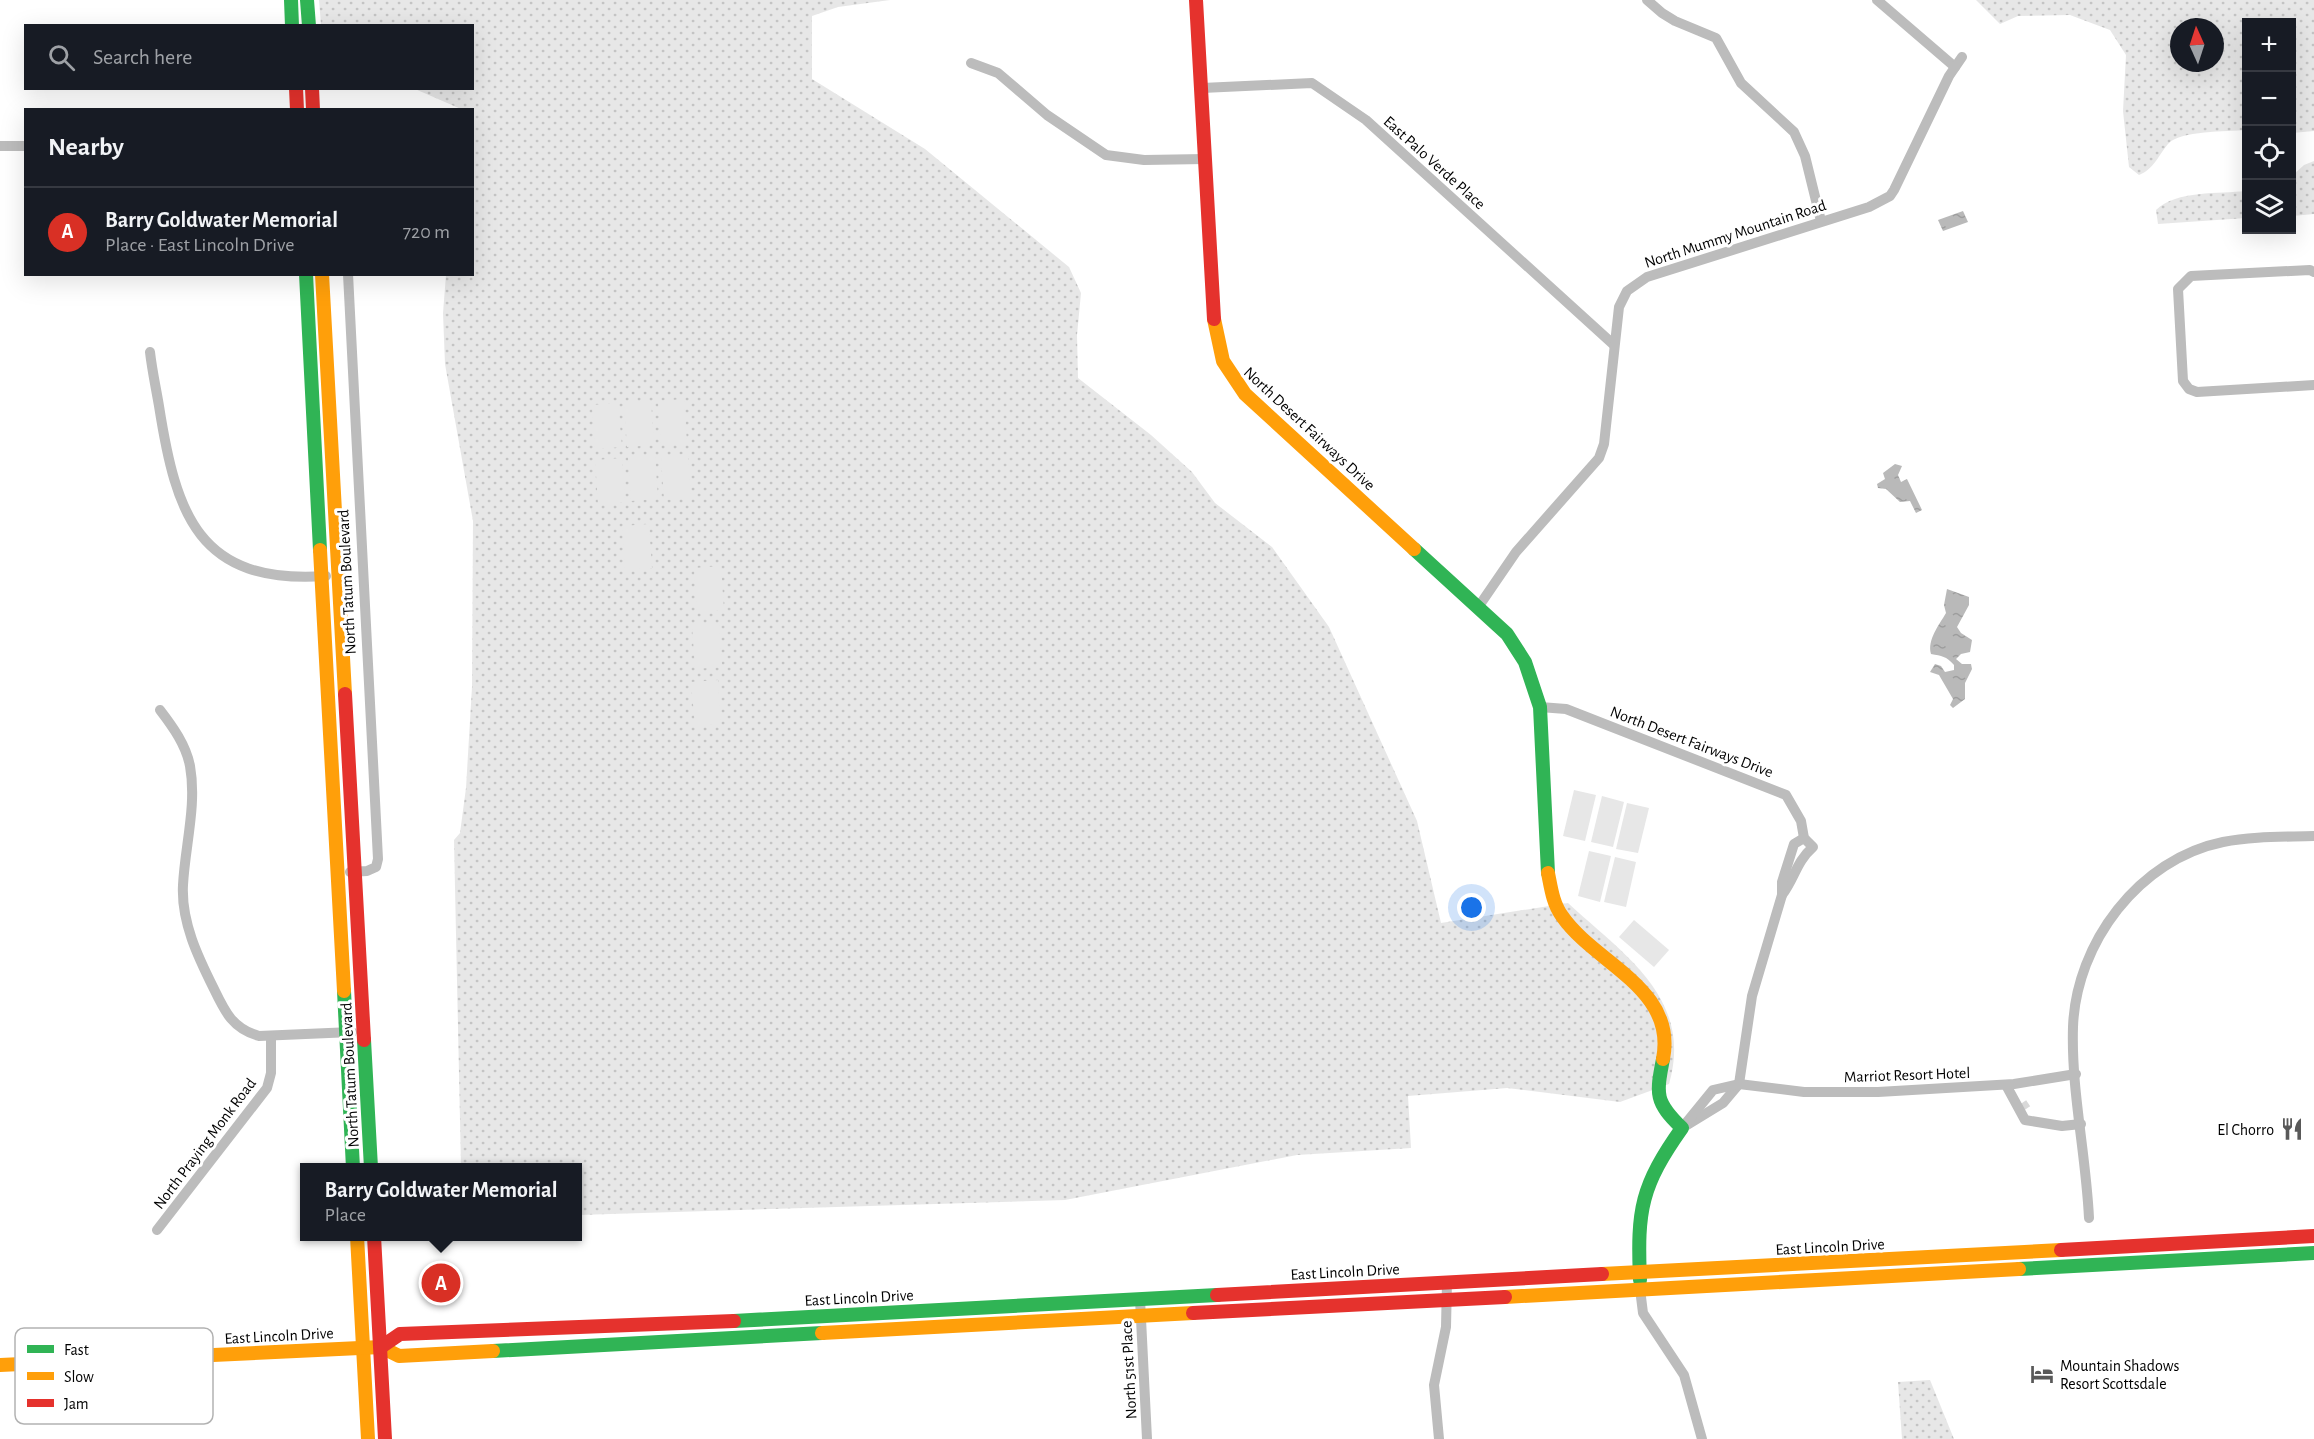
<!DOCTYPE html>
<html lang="en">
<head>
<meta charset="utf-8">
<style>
	:root { --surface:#171b24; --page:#242831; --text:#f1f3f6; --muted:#9ea1a6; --line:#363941; --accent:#d93025 }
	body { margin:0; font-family:"Alegreya Sans",sans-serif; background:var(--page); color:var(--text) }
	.controls { position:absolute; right:18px; top:18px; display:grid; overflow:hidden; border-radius:0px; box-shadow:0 6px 24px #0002 }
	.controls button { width:54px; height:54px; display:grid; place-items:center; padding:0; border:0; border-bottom:2px solid var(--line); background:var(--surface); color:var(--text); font:30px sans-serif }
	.compass { position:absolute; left:2170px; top:18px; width:54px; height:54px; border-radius:50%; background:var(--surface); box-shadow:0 6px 24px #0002; rotate:357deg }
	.you { position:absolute; left:1472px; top:908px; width:21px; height:21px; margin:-15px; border:4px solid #fff; border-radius:50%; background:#1a73e8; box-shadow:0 0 0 9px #1a73e833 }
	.badge { display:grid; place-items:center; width:39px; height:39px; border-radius:50%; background:var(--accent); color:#fff; font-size:20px; font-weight:700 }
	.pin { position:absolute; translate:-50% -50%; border:3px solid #fff; box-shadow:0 2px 6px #0006 }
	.popup { position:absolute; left:300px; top:1163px; width:282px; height:78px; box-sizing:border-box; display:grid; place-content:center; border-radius:0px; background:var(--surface); filter:drop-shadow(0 2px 4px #0005); font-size:20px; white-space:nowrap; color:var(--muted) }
	.popup b { font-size:22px; color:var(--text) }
	.popup::after { content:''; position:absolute; left:50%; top:100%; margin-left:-12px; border:12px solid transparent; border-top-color:var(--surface) }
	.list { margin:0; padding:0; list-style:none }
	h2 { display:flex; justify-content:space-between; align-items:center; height:78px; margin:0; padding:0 24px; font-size:26px }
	h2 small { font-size:20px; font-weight:400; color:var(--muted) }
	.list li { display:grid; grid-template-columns:39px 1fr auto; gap:18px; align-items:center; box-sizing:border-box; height:90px; padding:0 24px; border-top:2px solid var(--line) }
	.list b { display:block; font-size:22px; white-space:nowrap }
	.list p { margin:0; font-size:20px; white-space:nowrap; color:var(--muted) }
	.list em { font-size:20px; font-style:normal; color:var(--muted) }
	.icon { flex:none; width:33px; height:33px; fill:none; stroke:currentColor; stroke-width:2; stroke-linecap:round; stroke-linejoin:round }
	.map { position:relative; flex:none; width:2314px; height:1439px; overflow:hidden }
	.search { position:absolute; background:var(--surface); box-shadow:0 6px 24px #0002; left:24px; top:24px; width:450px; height:66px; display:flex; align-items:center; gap:15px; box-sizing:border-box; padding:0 21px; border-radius:0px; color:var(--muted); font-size:22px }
	.panel { position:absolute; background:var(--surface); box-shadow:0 6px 24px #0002; left:24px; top:108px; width:450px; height:168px; border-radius:0px }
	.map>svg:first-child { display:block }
	.grass { fill:url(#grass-dots); fill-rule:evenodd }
	.garden { fill:#e7e7e7 }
	.water { fill:url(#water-ripples) }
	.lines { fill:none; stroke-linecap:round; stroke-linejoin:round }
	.street-tunnel { stroke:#d9d9d9; stroke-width:10; stroke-dasharray:10 5; stroke-linecap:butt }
	.street { stroke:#bcbcbc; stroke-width:10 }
	.fast { stroke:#30b455; stroke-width:14 }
	.slow { stroke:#ff9f0a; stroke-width:14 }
	.jam { stroke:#e5322d; stroke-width:14 }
	.labels { text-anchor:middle; stroke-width:6; stroke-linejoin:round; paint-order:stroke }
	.street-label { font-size:16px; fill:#000; stroke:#fff }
	.poi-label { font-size:16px; fill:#000; stroke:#fff; text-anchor:end }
	.key { fill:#fff; stroke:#b2b2b2; stroke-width:1.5 }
	.key-label { font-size:16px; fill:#000 }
</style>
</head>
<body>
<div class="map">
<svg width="2314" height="1439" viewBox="0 0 2314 1439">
	<defs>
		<pattern id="grass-dots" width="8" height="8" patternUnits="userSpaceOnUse" patternTransform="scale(1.5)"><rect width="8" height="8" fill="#e7e7e7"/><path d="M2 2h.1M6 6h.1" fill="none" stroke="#c4c4c4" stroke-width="1.8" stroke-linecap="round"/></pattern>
		<pattern id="water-ripples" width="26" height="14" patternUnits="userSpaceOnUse" patternTransform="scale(1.5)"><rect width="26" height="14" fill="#b9b9b9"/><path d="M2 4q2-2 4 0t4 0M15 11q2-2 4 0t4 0" fill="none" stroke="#9d9d9d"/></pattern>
	</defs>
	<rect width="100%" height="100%" fill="#fff"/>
	<g class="grass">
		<path d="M 319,0 L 890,0 L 838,7 L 812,16 L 812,79 L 925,149 L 1069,267 L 1081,293 L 1077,335 L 1078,378 L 1151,435 L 1192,472 L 1215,503 L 1272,547 L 1329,627 L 1417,821 L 1441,923 L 1568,903 C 1623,954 1694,998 1669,1084 L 1620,1102 L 1507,1088 L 1408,1096 L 1411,1148 L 1297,1155 L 1065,1200 L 578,1215 L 578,1168 L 461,1167 L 454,840 L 460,833 L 466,788 L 472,687 L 473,521 L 445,364 L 443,313 L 446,275 L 472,274 L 472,110 L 461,109 L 415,89 L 472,88 L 472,26 L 321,25 Z"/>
		<path d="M 1976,0 L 2314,0 L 2314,131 L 2292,133 L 2292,22 L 2246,22 L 2246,130 C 2227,132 2180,130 2168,144 C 2158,156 2154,169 2139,175 L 2129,167 L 2123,111 L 2126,55 L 2110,30 L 2070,15 L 2018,16 L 2000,24 ZM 2179,27 L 2215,27 L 2215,63 L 2179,63 Z"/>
		<polygon points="2314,161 2314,214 2292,216 2292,176 2304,165"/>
		<path d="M 2246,191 L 2246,218 L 2158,224 L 2156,210 C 2177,190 2219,194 2246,191 Z"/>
		<polygon points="1930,1380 1954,1439 1902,1439 1898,1382"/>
	</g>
	<g class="garden">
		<polygon points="684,399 687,443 661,445 658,401"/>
		<polygon points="651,401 654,445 627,447 624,403"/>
		<polygon points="618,403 622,447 595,449 592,405"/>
		<polygon points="688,454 691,498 664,500 661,456"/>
		<polygon points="655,455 658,499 631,501 628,457"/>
		<polygon points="622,458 625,502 598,504 595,460"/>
		<polygon points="649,524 652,568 625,570 622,526"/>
		<polygon points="721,566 724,610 697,612 694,568"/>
		<polygon points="719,623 722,667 695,669 692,625"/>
		<polygon points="718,680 721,724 695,726 691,682"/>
		<polygon points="1574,790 1596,795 1585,841 1563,836"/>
		<polygon points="1602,796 1624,802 1613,847 1591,842"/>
		<polygon points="1627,803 1649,808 1638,853 1616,849"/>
		<polygon points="1589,851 1611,856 1600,902 1578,896"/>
		<polygon points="1615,857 1636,862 1626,907 1604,902"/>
		<polygon points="1634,920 1669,950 1654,967 1619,937"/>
	</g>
	<g class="water">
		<polygon points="1963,211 1968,222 1943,231 1938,220"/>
		<polygon points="1895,464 1902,466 1898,475 1901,482 1907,479 1922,510 1916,513 1910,501 1900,502 1886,489 1878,488 1877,484 1885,479 1883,473"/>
		<path d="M 1947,589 L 1969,597 L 1969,605 L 1957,627 L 1961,633 L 1972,640 L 1970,652 L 1961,654 L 1956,659 L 1962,664 L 1971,664 L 1972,669 L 1965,683 L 1965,699 L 1953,708 L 1950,705 L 1953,699 L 1939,675 L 1930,672 L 1935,664 L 1941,666 L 1945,672 L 1954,670 L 1954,665 C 1946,656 1942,656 1931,654 C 1927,640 1939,625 1946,613 L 1944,605 Z"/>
	</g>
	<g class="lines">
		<polyline class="street-tunnel" points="2022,1103 2026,1109"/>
		<g class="street">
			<polyline points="1647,0 1662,13 1675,21 1716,38 1741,83 1794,132 1805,156 1821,221"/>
			<polyline points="1877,0 1955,67"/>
			<polyline points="971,63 998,73 1047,115 1106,155 1144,160 1205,159"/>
			<polyline points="1202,88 1312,83 1366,120 1614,345"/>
			<polyline points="0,146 26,146"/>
			<polyline points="2314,272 2310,270 2191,276 2178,289 2183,381 2189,389 2197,392 2314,385"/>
			<polyline points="348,274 378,859 376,867 367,871 350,872"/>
			<path d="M 150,352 C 152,370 156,388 159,406 C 176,514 198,585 326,576"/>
			<polyline points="1479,606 1516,552 1599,458 1604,444 1619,307 1627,291 1647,277 1869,207 1890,196 1894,190 1949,76 1962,57"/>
			<path d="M 1540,707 L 1566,709 L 1786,795 L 1801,821 L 1804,838 L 1813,847 C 1796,862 1795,878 1782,895"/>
			<path d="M 160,710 C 173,727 186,745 190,766 C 197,805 185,846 183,885 C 181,922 198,957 214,989 C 225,1012 233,1029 259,1036 L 352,1032"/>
			<polyline points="2006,1085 2025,1120 2062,1126 2081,1124"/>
			<polyline points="1687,1125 1723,1103 1739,1084 1752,996 1782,895 1782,882 1794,844 1804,838"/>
			<polyline points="1682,1128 1713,1090 1739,1084 1804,1092 1878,1092 2014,1084 2076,1074"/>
			<path d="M 2089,1218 C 2086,1154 2071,1090 2073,1027 C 2076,943 2139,859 2223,842 C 2252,836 2284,837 2314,836"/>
			<polyline points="157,1230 267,1088 271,1073 271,1036"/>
			<polyline points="1640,1289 1643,1313 1684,1375 1702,1439"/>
			<polyline points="1140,1299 1147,1439"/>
			<polyline points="1439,1439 1434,1385 1446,1327 1447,1282"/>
		</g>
		<g class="fast">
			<polyline points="291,0 292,26"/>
			<polyline points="307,0 309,26"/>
			<polyline points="306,274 320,550"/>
			<polyline points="1414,549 1507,634 1525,662 1540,707 1548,873"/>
			<polyline points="344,991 353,1168"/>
			<polyline points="364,1040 371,1168"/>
			<polyline points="2019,1269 2314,1253"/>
			<path d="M 1640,1280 C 1637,1209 1641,1186 1682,1128 C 1655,1102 1656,1095 1663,1059"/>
			<polyline points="734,1321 1217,1295"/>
			<polyline points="493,1351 822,1333"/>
		</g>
		<g class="slow">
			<polyline points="322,274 345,694"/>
			<polyline points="1214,319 1223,361 1245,394 1414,549"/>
			<polyline points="320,550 344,991"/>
			<path d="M 1548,873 C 1551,888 1553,904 1562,916 C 1595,964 1677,988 1663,1059"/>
			<polyline points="357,1236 368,1439"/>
			<polyline points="1602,1274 2061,1250"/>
			<polyline points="1505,1297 2019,1269"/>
			<polyline points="822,1333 1193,1313"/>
			<polyline points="0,1365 381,1347 399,1356 493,1351"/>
		</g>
		<g class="jam">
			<polyline points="1196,0 1214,319"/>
			<polyline points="296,88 297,110"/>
			<polyline points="312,88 313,110"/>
			<polyline points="345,694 364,1040"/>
			<polyline points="374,1236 385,1439"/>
			<polyline points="2061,1250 2314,1236"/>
			<polyline points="1217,1295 1602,1274"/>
			<polyline points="1193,1313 1505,1297"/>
			<polyline points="381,1347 400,1334 734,1321"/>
		</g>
	</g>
	<defs>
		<g id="restaurant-bare" transform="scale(1.8)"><path d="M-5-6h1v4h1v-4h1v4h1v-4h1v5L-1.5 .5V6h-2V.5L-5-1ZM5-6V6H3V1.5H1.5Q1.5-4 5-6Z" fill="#595959" stroke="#fff" stroke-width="2.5" paint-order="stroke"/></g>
		<g id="hotel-bare" transform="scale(1.8)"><path d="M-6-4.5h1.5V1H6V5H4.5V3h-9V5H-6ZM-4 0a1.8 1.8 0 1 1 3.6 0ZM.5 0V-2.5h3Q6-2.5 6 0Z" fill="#595959" stroke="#fff" stroke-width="2.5" paint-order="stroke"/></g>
	</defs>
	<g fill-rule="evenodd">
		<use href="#restaurant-bare" x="2292" y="1129"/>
		<use href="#hotel-bare" x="2042" y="1374"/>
	</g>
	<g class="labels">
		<g class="street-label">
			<text transform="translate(1435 162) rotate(42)" y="6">East Palo Verde Place</text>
			<text transform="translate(1735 233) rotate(-18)" y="6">North Mummy Mountain Road</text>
			<text transform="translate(1310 428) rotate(43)" y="6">North Desert Fairways Drive</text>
			<text transform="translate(346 582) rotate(-93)" y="6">North Tatum Boulevard</text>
			<text transform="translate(1692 741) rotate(21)" y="6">North Desert Fairways Drive</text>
			<text transform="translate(1907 1074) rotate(-2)" y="6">Marriot Resort Hotel</text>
			<text transform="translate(349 1075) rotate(-93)" y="6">North Tatum Boulevard</text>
			<text transform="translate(204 1143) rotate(-53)" y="6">North Praying Monk Road</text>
			<text transform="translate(1830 1246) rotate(-3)" y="6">East Lincoln Drive</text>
			<text transform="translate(1345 1271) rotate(-3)" y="6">East Lincoln Drive</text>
			<text transform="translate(859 1297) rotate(-3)" y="6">East Lincoln Drive</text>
			<text transform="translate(279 1335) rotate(-3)" y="6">East Lincoln Drive</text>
			<text transform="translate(1128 1370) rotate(-93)" y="6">North 51st Place</text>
		</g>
		<g class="poi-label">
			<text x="2274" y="1135">El Chorro</text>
			<text x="2060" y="1371" text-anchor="start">Mountain Shadows<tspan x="2060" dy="18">Resort Scottsdale</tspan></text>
		</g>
	</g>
	<rect x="15" y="1328" width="198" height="96" rx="9" class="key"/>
	<rect x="27" y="1345" width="27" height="8" fill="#30b455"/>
	<rect x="27" y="1372" width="27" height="8" fill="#ff9f0a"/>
	<rect x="27" y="1399" width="27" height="8" fill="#e5322d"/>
	<g class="key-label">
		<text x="64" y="1355">Fast</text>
		<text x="64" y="1382">Slow</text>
		<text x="64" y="1409">Jam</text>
	</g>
</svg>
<div class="controls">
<button>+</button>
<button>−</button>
<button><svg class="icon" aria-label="locate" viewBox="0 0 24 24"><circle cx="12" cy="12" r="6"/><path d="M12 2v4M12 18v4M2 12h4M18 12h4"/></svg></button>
<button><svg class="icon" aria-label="layers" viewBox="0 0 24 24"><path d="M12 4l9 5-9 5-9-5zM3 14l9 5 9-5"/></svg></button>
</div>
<svg class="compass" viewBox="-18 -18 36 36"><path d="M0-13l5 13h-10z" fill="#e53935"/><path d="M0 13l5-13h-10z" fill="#9ea1a6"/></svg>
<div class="you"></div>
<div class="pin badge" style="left:441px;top:1283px">A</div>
<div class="popup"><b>Barry Goldwater Memorial</b>Place</div>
<div class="search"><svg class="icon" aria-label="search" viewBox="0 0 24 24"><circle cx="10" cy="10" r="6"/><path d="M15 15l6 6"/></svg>Search here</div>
<section class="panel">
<h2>Nearby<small></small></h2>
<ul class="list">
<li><span class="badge">A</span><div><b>Barry Goldwater Memorial</b><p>Place · East Lincoln Drive</p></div><em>720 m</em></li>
</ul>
</section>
</div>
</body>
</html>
